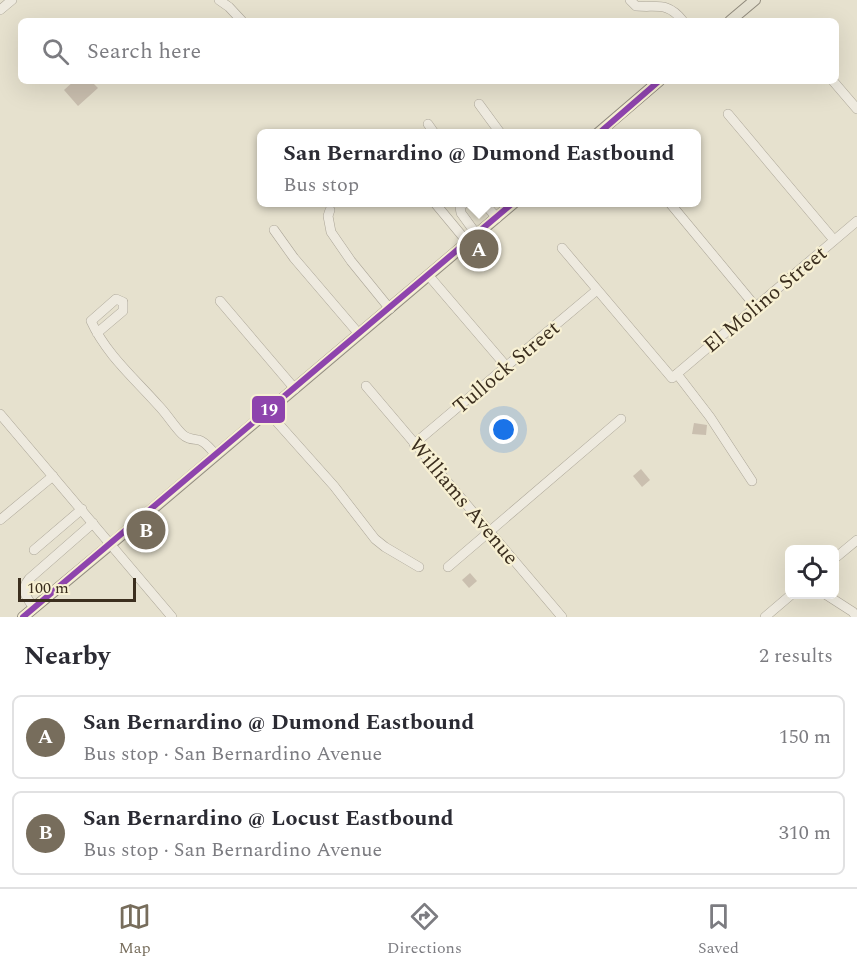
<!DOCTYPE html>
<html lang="en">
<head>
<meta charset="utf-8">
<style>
	:root { --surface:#fff; --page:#f7f7f7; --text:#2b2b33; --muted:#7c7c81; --line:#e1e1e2; --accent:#776d5c }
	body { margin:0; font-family:Spectral,serif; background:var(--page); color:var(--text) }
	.controls { position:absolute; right:18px; bottom:18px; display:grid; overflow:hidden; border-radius:9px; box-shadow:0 6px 24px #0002 }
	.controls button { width:54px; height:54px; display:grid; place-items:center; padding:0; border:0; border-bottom:2px solid var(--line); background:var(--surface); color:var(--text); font:30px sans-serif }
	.scale { position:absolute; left:18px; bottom:15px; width:118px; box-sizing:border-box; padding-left:6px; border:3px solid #3b2e1e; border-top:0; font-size:16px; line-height:21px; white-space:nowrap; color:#3b2e1e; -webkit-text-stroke:4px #f7f0d3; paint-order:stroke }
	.you { position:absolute; left:504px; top:430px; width:21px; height:21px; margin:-15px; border:4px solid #fff; border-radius:50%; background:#1a73e8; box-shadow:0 0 0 9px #1a73e833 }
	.badge { display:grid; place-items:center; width:39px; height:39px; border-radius:50%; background:var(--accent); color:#fff; font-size:20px; font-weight:700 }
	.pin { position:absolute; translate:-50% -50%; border:3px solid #fff; box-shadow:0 2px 6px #0006 }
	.popup { position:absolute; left:257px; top:129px; width:444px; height:78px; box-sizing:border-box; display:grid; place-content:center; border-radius:9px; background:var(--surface); filter:drop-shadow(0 2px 4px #0005); font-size:20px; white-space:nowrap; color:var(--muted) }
	.popup b { font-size:22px; color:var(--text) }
	.popup::after { content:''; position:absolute; left:50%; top:100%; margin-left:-12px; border:12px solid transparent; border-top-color:var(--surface) }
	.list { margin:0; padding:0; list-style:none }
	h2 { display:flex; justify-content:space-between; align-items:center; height:78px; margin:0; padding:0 24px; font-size:26px }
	h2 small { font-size:20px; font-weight:400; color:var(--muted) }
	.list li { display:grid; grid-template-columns:39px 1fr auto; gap:18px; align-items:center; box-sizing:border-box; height:84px; margin:0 12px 12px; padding:0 12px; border:2px solid var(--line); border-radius:9px }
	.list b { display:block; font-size:22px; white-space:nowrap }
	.list p { margin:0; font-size:20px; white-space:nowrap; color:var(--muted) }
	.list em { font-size:20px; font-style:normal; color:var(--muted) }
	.icon { flex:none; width:33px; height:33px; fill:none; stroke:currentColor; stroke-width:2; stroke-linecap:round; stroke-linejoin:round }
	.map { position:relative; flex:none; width:857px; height:617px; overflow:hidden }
	.search { position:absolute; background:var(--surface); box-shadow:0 6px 24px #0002; left:18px; right:18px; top:18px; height:66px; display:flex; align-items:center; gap:15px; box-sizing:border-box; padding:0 21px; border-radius:9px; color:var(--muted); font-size:22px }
	.sheet { height:270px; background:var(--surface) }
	nav { display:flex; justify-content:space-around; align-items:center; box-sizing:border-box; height:84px; border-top:2px solid var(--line); background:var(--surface); font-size:16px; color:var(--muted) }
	nav a { display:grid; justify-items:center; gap:3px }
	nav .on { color:var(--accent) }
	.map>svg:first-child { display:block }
	.building { fill:#cabfaf }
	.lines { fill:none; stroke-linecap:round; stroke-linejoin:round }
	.minor-casing { stroke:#aba597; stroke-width:10 }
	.major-casing { stroke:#918b7d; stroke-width:12 }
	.minor { stroke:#eeeadf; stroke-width:9 }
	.major { stroke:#e5e1d1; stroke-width:10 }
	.bus-1-casing { stroke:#f7f0d3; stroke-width:10 }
	.bus-1 { stroke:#8e44ad; stroke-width:6 }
	.labels { text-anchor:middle; stroke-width:4.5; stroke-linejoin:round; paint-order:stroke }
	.street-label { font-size:21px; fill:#3b2e1e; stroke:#f7f0d3 }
	.line-badge { stroke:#f7f0d3; stroke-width:2 }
	.badge-label { font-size:16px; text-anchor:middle; font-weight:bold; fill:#fff }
</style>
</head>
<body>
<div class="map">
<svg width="857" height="617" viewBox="0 0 857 617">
	<rect width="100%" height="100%" fill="#e6e1ce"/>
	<g class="building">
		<polygon points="74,81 91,81 98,88 78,106 64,90"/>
		<polygon points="694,423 707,425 706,435 692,434"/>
		<polygon points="641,469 650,480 642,487 633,476"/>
		<polygon points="470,573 477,581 469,588 462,580"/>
	</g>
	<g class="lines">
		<g class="minor-casing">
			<g id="minor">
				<polyline points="219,0 229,7 242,21"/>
				<path d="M 630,0 L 636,6 C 657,8 667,1 683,21"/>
				<polyline points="0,10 12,0"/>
				<polyline points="833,81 857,109"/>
				<polyline points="479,104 501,134"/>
				<polyline points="728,114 834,240"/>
				<polyline points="428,124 435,134"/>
				<polyline points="605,127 611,134"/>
				<polyline points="434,202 468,243"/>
				<polyline points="466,202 460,207 461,213 477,235"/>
				<polyline points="483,202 497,218"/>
				<polyline points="669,202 756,307"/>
				<polyline points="330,210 328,216 331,232 351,261 390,309"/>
				<polyline points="274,230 294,258 359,334"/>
				<polyline points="562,248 672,378 857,221"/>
				<polyline points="429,276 506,366"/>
				<polyline points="220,301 295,389"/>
				<path d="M 97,333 L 123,311 L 123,302 L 116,299 L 91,321 C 106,354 134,378 158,405 C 167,414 173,425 182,434 C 187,439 192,439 199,440 C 206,442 211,450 216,455"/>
				<polyline points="677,374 710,417 752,481"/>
				<polyline points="366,386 562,617"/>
				<polyline points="268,412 334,486 375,539 385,547 419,567"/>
				<polyline points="0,414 172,617"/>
				<polyline points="414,444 597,290"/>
				<polyline points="0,520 53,476"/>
				<polyline points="34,550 82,509"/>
				<polyline points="834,559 857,540"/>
				<polyline points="448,567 621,419"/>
				<polyline points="825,594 853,612 856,617"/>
				<path d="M 34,608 C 26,597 20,590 29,579 L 93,523"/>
				<polyline points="765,617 792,594"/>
			</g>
		</g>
		<g class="major-casing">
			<g id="major">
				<polyline points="730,21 755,0"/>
				<polyline points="597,134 659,81"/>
				<polyline points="23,617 111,544 515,202"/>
			</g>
		</g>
		<use href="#minor" class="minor"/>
		<use href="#major" class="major"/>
		<g class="bus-1-casing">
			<g id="bus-1">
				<polyline points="598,134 659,81"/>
				<polyline points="23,617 514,202"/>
			</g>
		</g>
		<use href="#bus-1" class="bus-1"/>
	</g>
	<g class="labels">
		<g class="street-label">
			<text transform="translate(765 299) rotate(-40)" y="7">El Molino Street</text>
			<text transform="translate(506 367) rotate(-40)" y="7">Tullock Street</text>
			<text transform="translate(464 501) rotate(50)" y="7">Williams Avenue</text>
		</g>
	</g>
	<rect class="line-badge" x="251" y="395" width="35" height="29" rx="6" fill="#8e44ad"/>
	<g class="badge-label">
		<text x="269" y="415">19</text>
	</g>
</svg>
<div class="controls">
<button><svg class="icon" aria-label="locate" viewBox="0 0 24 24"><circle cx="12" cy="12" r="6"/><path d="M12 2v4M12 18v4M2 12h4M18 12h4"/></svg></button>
</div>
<div class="scale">100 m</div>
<div class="you"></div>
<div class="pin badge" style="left:479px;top:249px">A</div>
<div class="popup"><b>San Bernardino @ Dumond Eastbound</b>Bus stop</div>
<div class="pin badge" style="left:146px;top:530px">B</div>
<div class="search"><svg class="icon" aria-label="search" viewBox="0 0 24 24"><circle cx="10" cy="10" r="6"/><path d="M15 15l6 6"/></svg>Search here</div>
</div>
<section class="sheet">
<h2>Nearby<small>2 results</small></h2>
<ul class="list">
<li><span class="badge">A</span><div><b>San Bernardino @ Dumond Eastbound</b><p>Bus stop · San Bernardino Avenue</p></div><em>150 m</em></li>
<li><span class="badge">B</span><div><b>San Bernardino @ Locust Eastbound</b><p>Bus stop · San Bernardino Avenue</p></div><em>310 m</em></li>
</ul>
</section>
<nav>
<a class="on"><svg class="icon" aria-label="map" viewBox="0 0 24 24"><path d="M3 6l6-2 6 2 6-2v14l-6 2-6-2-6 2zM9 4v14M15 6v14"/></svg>Map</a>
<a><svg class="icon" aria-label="directions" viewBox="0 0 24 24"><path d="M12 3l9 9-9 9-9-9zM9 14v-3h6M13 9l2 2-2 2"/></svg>Directions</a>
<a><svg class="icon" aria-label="saved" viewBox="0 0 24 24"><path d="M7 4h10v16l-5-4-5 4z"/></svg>Saved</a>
</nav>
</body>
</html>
